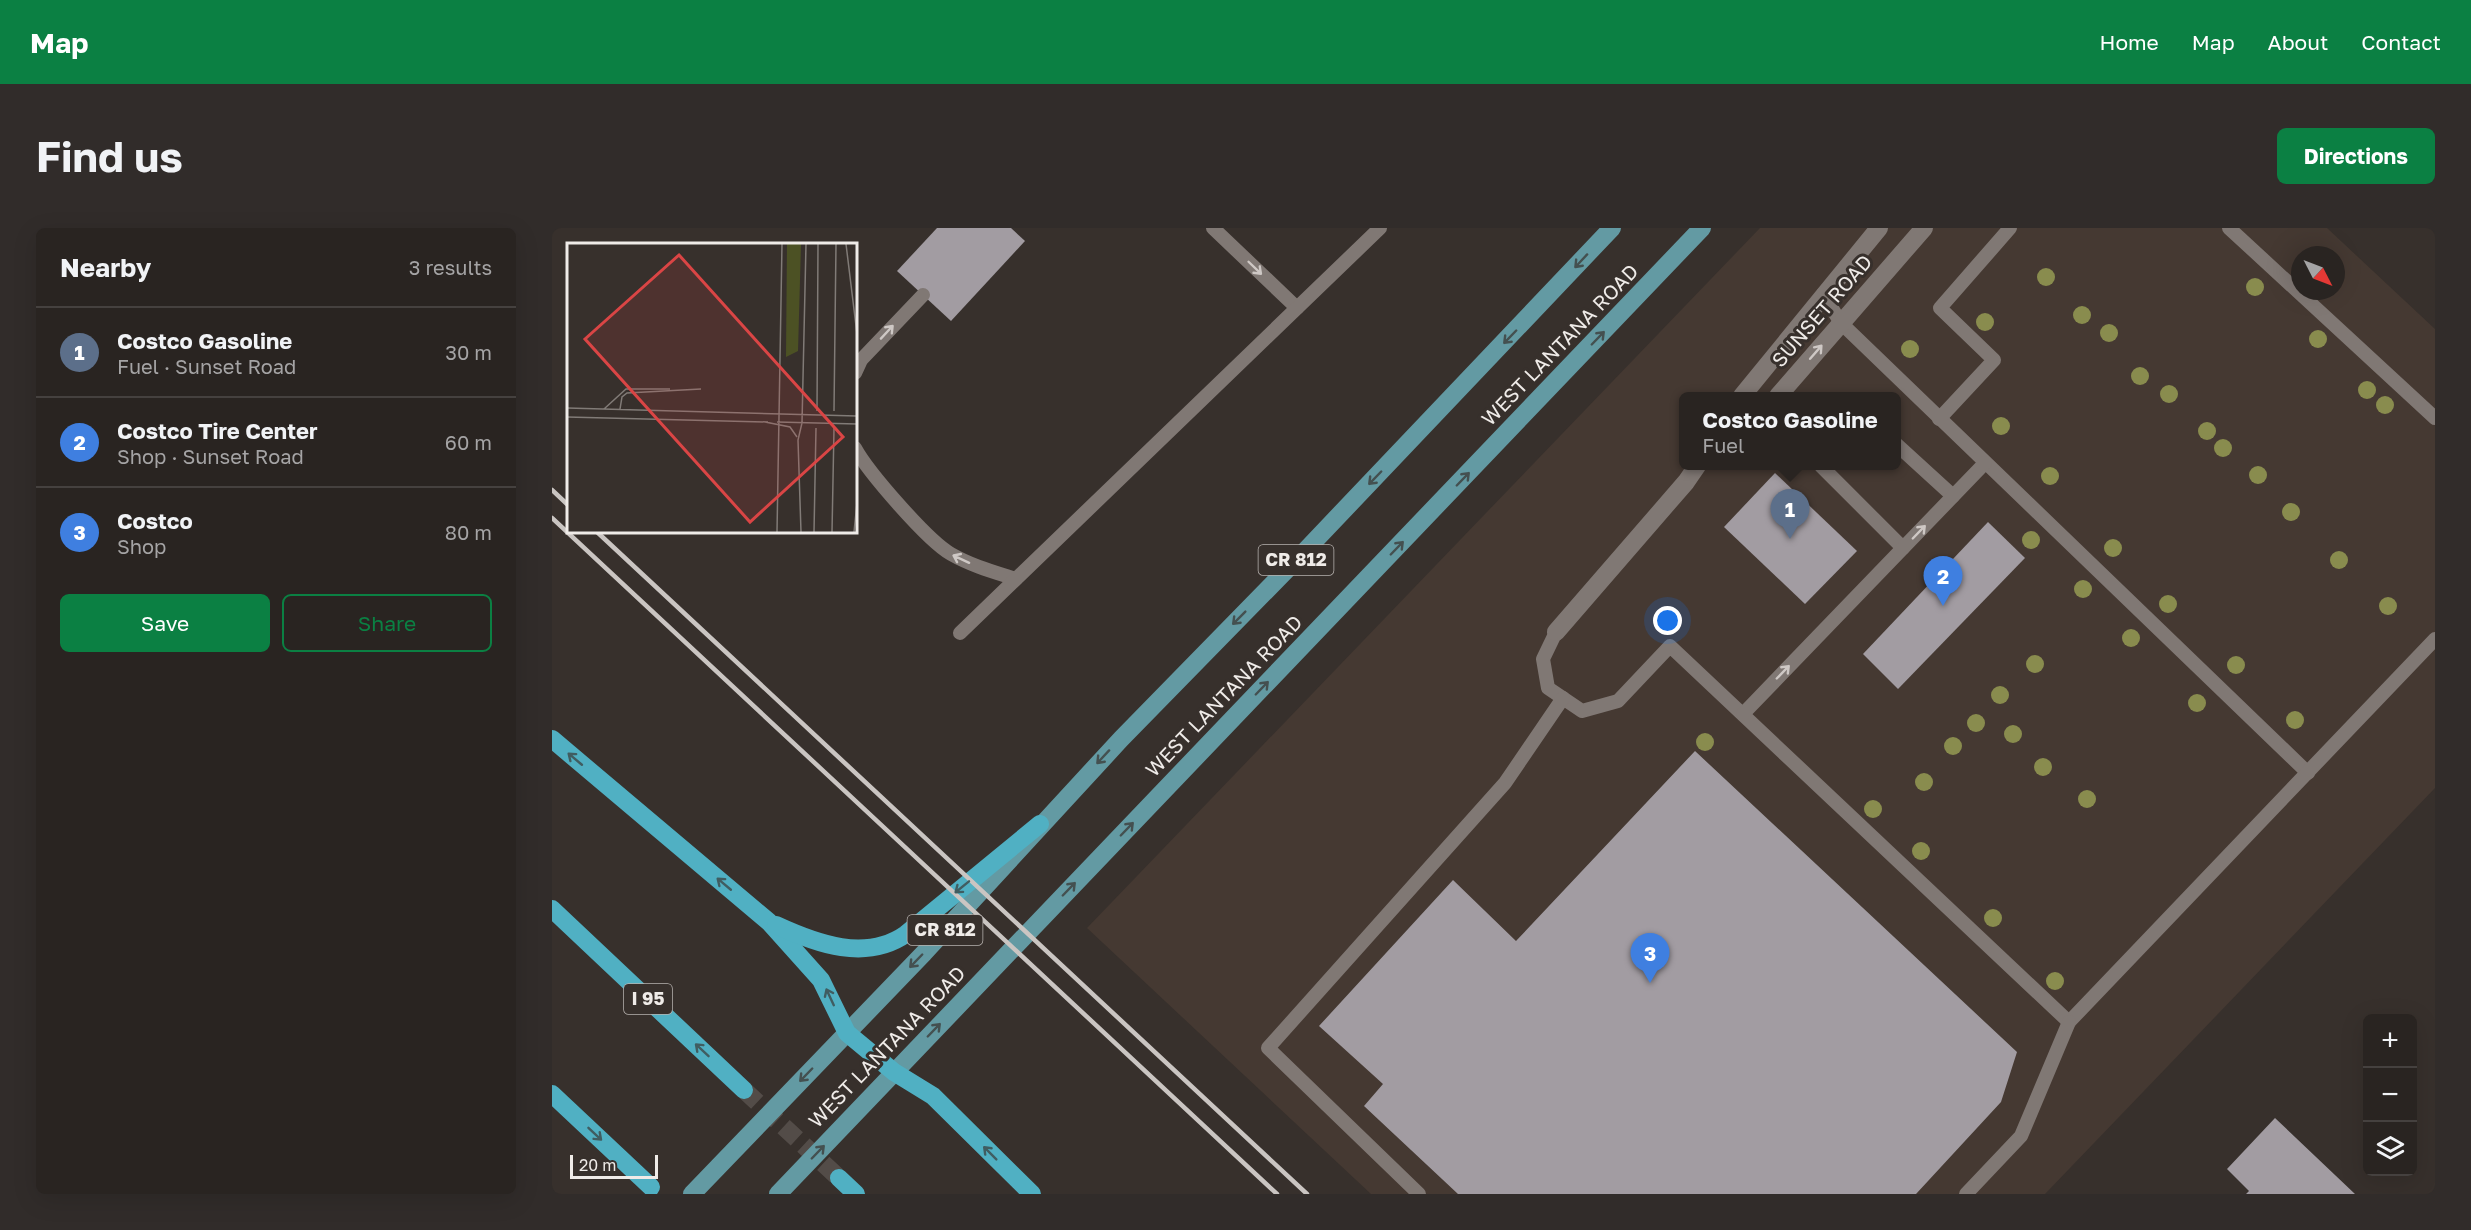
<!DOCTYPE html>
<html lang="en">
<head>
<meta charset="utf-8">
<style>
	:root { --surface:#292421; --page:#312c2a; --text:#f1f3f6; --muted:#a5a4a5; --line:#45413f; --accent:#0b8043 }
	body { margin:0; font-family:"Golos Text",sans-serif; background:var(--page); color:var(--text) }
	.controls { position:absolute; right:18px; bottom:18px; display:grid; overflow:hidden; border-radius:9px; box-shadow:0 6px 24px #0002 }
	.controls button { width:54px; height:54px; display:grid; place-items:center; padding:0; border:0; border-bottom:2px solid var(--line); background:var(--surface); color:var(--text); font:30px sans-serif }
	.compass { position:absolute; left:1739px; top:18px; width:54px; height:54px; border-radius:50%; background:var(--surface); box-shadow:0 6px 24px #0002; rotate:132deg }
	.scale { position:absolute; left:18px; bottom:15px; width:88px; box-sizing:border-box; padding-left:6px; border:3px solid #efebe8; border-top:0; font-size:16px; line-height:21px; white-space:nowrap; color:#efebe8; -webkit-text-stroke:4px #37302c; paint-order:stroke }
	.you { position:absolute; left:1116px; top:393px; width:21px; height:21px; margin:-15px; border:4px solid #fff; border-radius:50%; background:#1a73e8; box-shadow:0 0 0 9px #1a73e833 }
	.badge { display:grid; place-items:center; width:39px; height:39px; border-radius:50%; background:var(--accent); color:#fff; font-size:20px; font-weight:700 }
	.pin { position:absolute; translate:-50% -50px; filter:drop-shadow(0 2px 3px #0008) }
	.pin::after { content:''; position:absolute; top:32px; width:21px; height:18px; background:inherit; clip-path:polygon(0 0,100% 0,50% 100%) }
	.popup { position:absolute; left:1127px; top:164px; width:222px; height:78px; box-sizing:border-box; display:grid; place-content:center; border-radius:9px; background:var(--surface); filter:drop-shadow(0 2px 4px #0005); font-size:20px; white-space:nowrap; color:var(--muted) }
	.popup b { font-size:22px; color:var(--text) }
	.popup::after { content:''; position:absolute; left:50%; top:100%; margin-left:-12px; border:12px solid transparent; border-top-color:var(--surface) }
	.list { margin:0; padding:0; list-style:none }
	h2 { display:flex; justify-content:space-between; align-items:center; height:78px; margin:0; padding:0 24px; font-size:26px }
	h2 small { font-size:20px; font-weight:400; color:var(--muted) }
	.list li { display:grid; grid-template-columns:39px 1fr auto; gap:18px; align-items:center; box-sizing:border-box; height:90px; padding:0 24px; border-top:2px solid var(--line) }
	.list b { display:block; font-size:22px; white-space:nowrap }
	.list p { margin:0; font-size:20px; white-space:nowrap; color:var(--muted) }
	.list em { font-size:20px; font-style:normal; color:var(--muted) }
	.actions { display:flex; gap:12px; padding:18px 24px }
	.actions a { flex:1; padding:14px 0; border:2px solid var(--accent); border-radius:9px; text-align:center; font-size:21px; color:var(--accent) }
	.actions .main { background:var(--accent); color:#fff }
	.icon { flex:none; width:33px; height:33px; fill:none; stroke:currentColor; stroke-width:2; stroke-linecap:round; stroke-linejoin:round }
	.map { position:relative; flex:none; width:1883px; height:966px; overflow:hidden; border-radius:9px }
	header { display:flex; align-items:center; gap:36px; box-sizing:border-box; height:84px; padding:0 30px; background:var(--accent); color:#fff }
	header strong { font-size:28px }
	nav { display:flex; gap:33px; margin-inline-start:auto; font-size:21px }
	.intro { display:flex; align-items:center; justify-content:space-between; box-sizing:border-box; height:144px; padding:0 36px }
	h1 { margin:0; font-size:42px }
	.button { padding:15px 27px; border-radius:9px; background:var(--accent); color:#fff; font-size:21px; font-weight:700 }
	main { display:flex; gap:36px; padding:0 36px }
	aside { flex:1; background:var(--surface); border-radius:9px; box-shadow:0 6px 24px #0002 }
	.map>svg:first-child { display:block }
	.built { fill:#453932; fill-rule:evenodd }
	.building { fill:#a29ca2 }
	.lines { fill:none; stroke-linecap:round; stroke-linejoin:round }
	.highway-tunnel { stroke:#534c48; stroke-width:18; stroke-dasharray:18 9; stroke-linecap:butt }
	.lane { stroke:#807874; stroke-width:14 }
	.street { stroke:#807874; stroke-width:18 }
	.primary { stroke:#639aa3; stroke-width:18 }
	.highway { stroke:#50b0c3; stroke-width:18 }
	.rail { stroke:#cac5c2; stroke-width:4.5 }
	.tree { fill:#898c4e }
	.oneway { stroke:#445050 }
	.oneway2 { stroke:#cec8c5 }
	.oneway3 { stroke:#405d61 }
	.labels { text-anchor:middle; stroke-width:6; stroke-linejoin:round; paint-order:stroke }
	.shield { fill:#37302c; stroke:#b8b3b0; stroke-width:1.5 }
	.shield-label { font-size:18px; font-weight:bold; fill:#efebe8 }
	.street-label { font-size:20px; fill:#efebe8; stroke:#37302c }
	.inset-road { fill:none; stroke:#817b77; stroke-width:1.5 }
	.view { fill:#da4545; fill-opacity:0.15; stroke:#da4545; stroke-width:3 }
	.inset-edge { fill:none; stroke:#efebe8; stroke-width:3 }
</style>
</head>
<body>
<header>
<strong>Map</strong>
<nav><a>Home</a><a>Map</a><a>About</a><a>Contact</a></nav>
</header>
<div class="intro"><h1>Find us</h1><a class="button">Directions</a></div>
<main>
<aside>
<h2>Nearby<small>3 results</small></h2>
<ul class="list">
<li><span class="badge" style="background:#5c6f8a">1</span><div><b>Costco Gasoline</b><p>Fuel · Sunset Road</p></div><em>30 m</em></li>
<li><span class="badge" style="background:#3f7fe0">2</span><div><b>Costco Tire Center</b><p>Shop · Sunset Road</p></div><em>60 m</em></li>
<li><span class="badge" style="background:#3f7fe0">3</span><div><b>Costco</b><p>Shop</p></div><em>80 m</em></li>
</ul>
<div class="actions"><a class="main">Save</a><a>Share</a></div>
</aside>
<div class="map">
<svg width="1883" height="966" viewBox="0 0 1883 966">
	<rect width="100%" height="100%" fill="#37302c"/>
	<path class="built" d="M 1208,0 L 1775,0 L 1883,101 L 1883,560 L 1493,966 L 819,966 L 535,700 ZM 1748,27 L 1784,27 L 1784,63 L 1748,63 ZM 1132,168 L 1344,168 L 1344,238 L 1132,238 Z"/>
	<g class="building">
		<polygon points="385,0 459,0 473,13 399,93 345,43"/>
		<polygon points="1223,245 1305,323 1253,376 1172,299"/>
		<polygon points="1436,294 1473,330 1346,461 1311,426"/>
		<polygon points="1143,523 1465,824 1449,874 1364,966 906,966 812,878 831,856 767,798 901,652 964,713"/>
		<polygon points="1723,890 1803,966 1694,966 1697,963 1675,941"/>
	</g>
	<g class="lines">
		<polyline class="highway-tunnel" points="192,862 287,950"/>
		<g class="lane">
			<polyline points="661,0 745,80"/>
			<polyline points="1677,0 1883,190"/>
			<polyline points="1271,66 1289,95 1756,545"/>
			<polyline points="303,145 309,132 371,67"/>
			<polyline points="1387,191 1442,132 1388,80 1458,0"/>
			<polyline points="1344,216 1401,268"/>
			<path d="M 303,220 C 316,244 376,313 399,326 C 420,338 442,344 464,351"/>
			<polyline points="1269,238 1351,320"/>
			<polyline points="1004,404 991,431 996,460 1030,483 1066,473 1118,418 1517,794 1883,411"/>
			<polyline points="408,405 828,0"/>
			<polyline points="1191,486 1433,235"/>
			<polyline points="867,966 716,820 953,555 1011,470"/>
			<polyline points="1414,966 1469,908 1517,794"/>
		</g>
		<g class="street">
			<polyline points="1190,168 1327,0"/>
			<polyline points="1226,168 1372,0"/>
			<polyline points="1004,404 1134,254 1145,238"/>
		</g>
		<g class="primary">
			<polyline points="140,966 372,725 569,511 753,323 1060,0"/>
			<polyline points="226,966 1150,0"/>
		</g>
		<g class="highway">
			<polyline points="0,511 217,694 269,752 295,805 342,844 381,868 480,966"/>
			<polyline points="0,681 192,862"/>
			<path d="M 224,697 C 265,716 314,734 354,706 L 488,596"/>
			<polyline points="0,866 99,959"/>
			<polyline points="287,950 304,966"/>
		</g>
		<g class="rail">
			<polyline points="0,262 16,277"/>
			<polyline points="0,290 725,966"/>
			<polyline points="44,303 755,966"/>
		</g>
	</g>
	<g class="tree">
		<circle cx="1494" cy="49" r="9"/>
		<circle cx="1703" cy="59" r="9"/>
		<circle cx="1530" cy="87" r="9"/>
		<circle cx="1433" cy="94" r="9"/>
		<circle cx="1557" cy="105" r="9"/>
		<circle cx="1766" cy="111" r="9"/>
		<circle cx="1358" cy="121" r="9"/>
		<circle cx="1588" cy="148" r="9"/>
		<circle cx="1815" cy="162" r="9"/>
		<circle cx="1617" cy="166" r="9"/>
		<circle cx="1833" cy="177" r="9"/>
		<circle cx="1449" cy="198" r="9"/>
		<circle cx="1655" cy="203" r="9"/>
		<circle cx="1671" cy="220" r="9"/>
		<circle cx="1706" cy="247" r="9"/>
		<circle cx="1498" cy="248" r="9"/>
		<circle cx="1739" cy="284" r="9"/>
		<circle cx="1479" cy="312" r="9"/>
		<circle cx="1561" cy="320" r="9"/>
		<circle cx="1787" cy="332" r="9"/>
		<circle cx="1531" cy="361" r="9"/>
		<circle cx="1616" cy="376" r="9"/>
		<circle cx="1836" cy="378" r="9"/>
		<circle cx="1579" cy="410" r="9"/>
		<circle cx="1483" cy="436" r="9"/>
		<circle cx="1684" cy="437" r="9"/>
		<circle cx="1448" cy="467" r="9"/>
		<circle cx="1645" cy="475" r="9"/>
		<circle cx="1743" cy="492" r="9"/>
		<circle cx="1424" cy="495" r="9"/>
		<circle cx="1461" cy="506" r="9"/>
		<circle cx="1153" cy="514" r="9"/>
		<circle cx="1401" cy="518" r="9"/>
		<circle cx="1491" cy="539" r="9"/>
		<circle cx="1372" cy="554" r="9"/>
		<circle cx="1535" cy="571" r="9"/>
		<circle cx="1321" cy="581" r="9"/>
		<circle cx="1369" cy="623" r="9"/>
		<circle cx="1441" cy="690" r="9"/>
		<circle cx="1503" cy="753" r="9"/>
	</g>
	<defs><path id="oneway-shaft" d="M-6 0H5M1.5-3L5.5 0L1.5 3" fill="none" stroke-width="1.6" stroke-linecap="round" stroke-linejoin="round" transform="scale(1.5)"/></defs>
	<g class="oneway">
		<use href="#oneway-shaft" transform="translate(1029 33) rotate(133)"/>
		<use href="#oneway-shaft" transform="translate(958 109) rotate(134)"/>
		<use href="#oneway-shaft" transform="translate(1046 110) rotate(-46)"/>
		<use href="#oneway-shaft" transform="translate(823 250) rotate(134)"/>
		<use href="#oneway-shaft" transform="translate(911 251) rotate(-46)"/>
		<use href="#oneway-shaft" transform="translate(845 320) rotate(-46)"/>
		<use href="#oneway-shaft" transform="translate(687 390) rotate(135)"/>
		<use href="#oneway-shaft" transform="translate(710 460) rotate(-46)"/>
		<use href="#oneway-shaft" transform="translate(551 529) rotate(133)"/>
		<use href="#oneway-shaft" transform="translate(575 601) rotate(-46)"/>
		<use href="#oneway-shaft" transform="translate(517 661) rotate(-46)"/>
		<use href="#oneway-shaft" transform="translate(364 733) rotate(134)"/>
		<use href="#oneway-shaft" transform="translate(382 802) rotate(-46)"/>
		<use href="#oneway-shaft" transform="translate(254 847) rotate(134)"/>
		<use href="#oneway-shaft" transform="translate(266 924) rotate(-46)"/>
	</g>
	<g class="oneway2">
		<use href="#oneway-shaft" transform="translate(703 40) rotate(44)"/>
		<use href="#oneway-shaft" transform="translate(335 104) rotate(-47)"/>
		<use href="#oneway-shaft" transform="translate(1264 124) rotate(-49)"/>
		<use href="#oneway-shaft" transform="translate(1367 304) rotate(-46)"/>
		<use href="#oneway-shaft" transform="translate(409 331) rotate(-155)"/>
		<use href="#oneway-shaft" transform="translate(1231 444) rotate(-46)"/>
	</g>
	<g class="oneway3">
		<use href="#oneway-shaft" transform="translate(23 531) rotate(-140)"/>
		<use href="#oneway-shaft" transform="translate(172 656) rotate(-140)"/>
		<use href="#oneway-shaft" transform="translate(410 659) rotate(141)"/>
		<use href="#oneway-shaft" transform="translate(278 769) rotate(-115)"/>
		<use href="#oneway-shaft" transform="translate(150 822) rotate(-137)"/>
		<use href="#oneway-shaft" transform="translate(43 906) rotate(43)"/>
		<use href="#oneway-shaft" transform="translate(438 925) rotate(-135)"/>
	</g>
	<g class="labels">
		<g class="shield">
			<rect x="706.5" y="317" width="75" height="30" rx="4.5"/>
			<rect x="355.5" y="687" width="75" height="30" rx="4.5"/>
			<rect x="72" y="756" width="48" height="30" rx="4.5"/>
		</g>
		<g class="shield-label">
			<text x="744" y="338">CR 812</text>
			<text x="393" y="708">CR 812</text>
			<text x="96" y="777">I 95</text>
		</g>
		<g class="street-label">
			<text transform="translate(1270 83) rotate(-49)" y="7">SUNSET ROAD</text>
			<text transform="translate(1008 117) rotate(-46)" y="7">WEST LANTANA ROAD</text>
			<text transform="translate(672 468) rotate(-46)" y="7">WEST LANTANA ROAD</text>
			<text transform="translate(335 819) rotate(-46)" y="7">WEST LANTANA ROAD</text>
		</g>
	</g>
	<g transform="translate(15 15)">
		<rect width="290" height="290" fill="#37302c"/>
		<path d="M 220,1 L 234,1 L 231,108 L 219,114 Z" fill="#4c5124"/>
		<path class="inset-road" d="M 279,1 L 290,91M 0,165 L 290,173M 37,166 L 59,146 L 103,146M 53,166 L 55,154 L 60,150 L 134,146M 250,168 L 251,1M 267,168 L 269,1M 0,174 L 201,179M 198,179 L 223,184 L 230,194M 210,179 L 290,181M 210,289 L 215,1M 234,289 L 231,197 L 235,180 L 239,1M 247,289 L 249,185M 265,289 L 267,185M 287,289 L 290,260"/>
		<path class="view" d="M 112,12 L 276,194 L 183,279 L 18,96 Z"/>
		<rect width="290" height="290" class="inset-edge"/>
	</g>
</svg>
<div class="controls">
<button>+</button>
<button>−</button>
<button><svg class="icon" aria-label="layers" viewBox="0 0 24 24"><path d="M12 4l9 5-9 5-9-5zM3 14l9 5 9-5"/></svg></button>
</div>
<svg class="compass" viewBox="-18 -18 36 36"><path d="M0-13l5 13h-10z" fill="#e53935"/><path d="M0 13l5-13h-10z" fill="#a5a4a5"/></svg>
<div class="scale">20 m</div>
<div class="you"></div>
<div class="pin badge" style="left:1238px;top:311px;background:#5c6f8a">1</div>
<div class="popup"><b>Costco Gasoline</b>Fuel</div>
<div class="pin badge" style="left:1391px;top:378px;background:#3f7fe0">2</div>
<div class="pin badge" style="left:1098px;top:755px;background:#3f7fe0">3</div>
</div>
</main>
</body>
</html>
